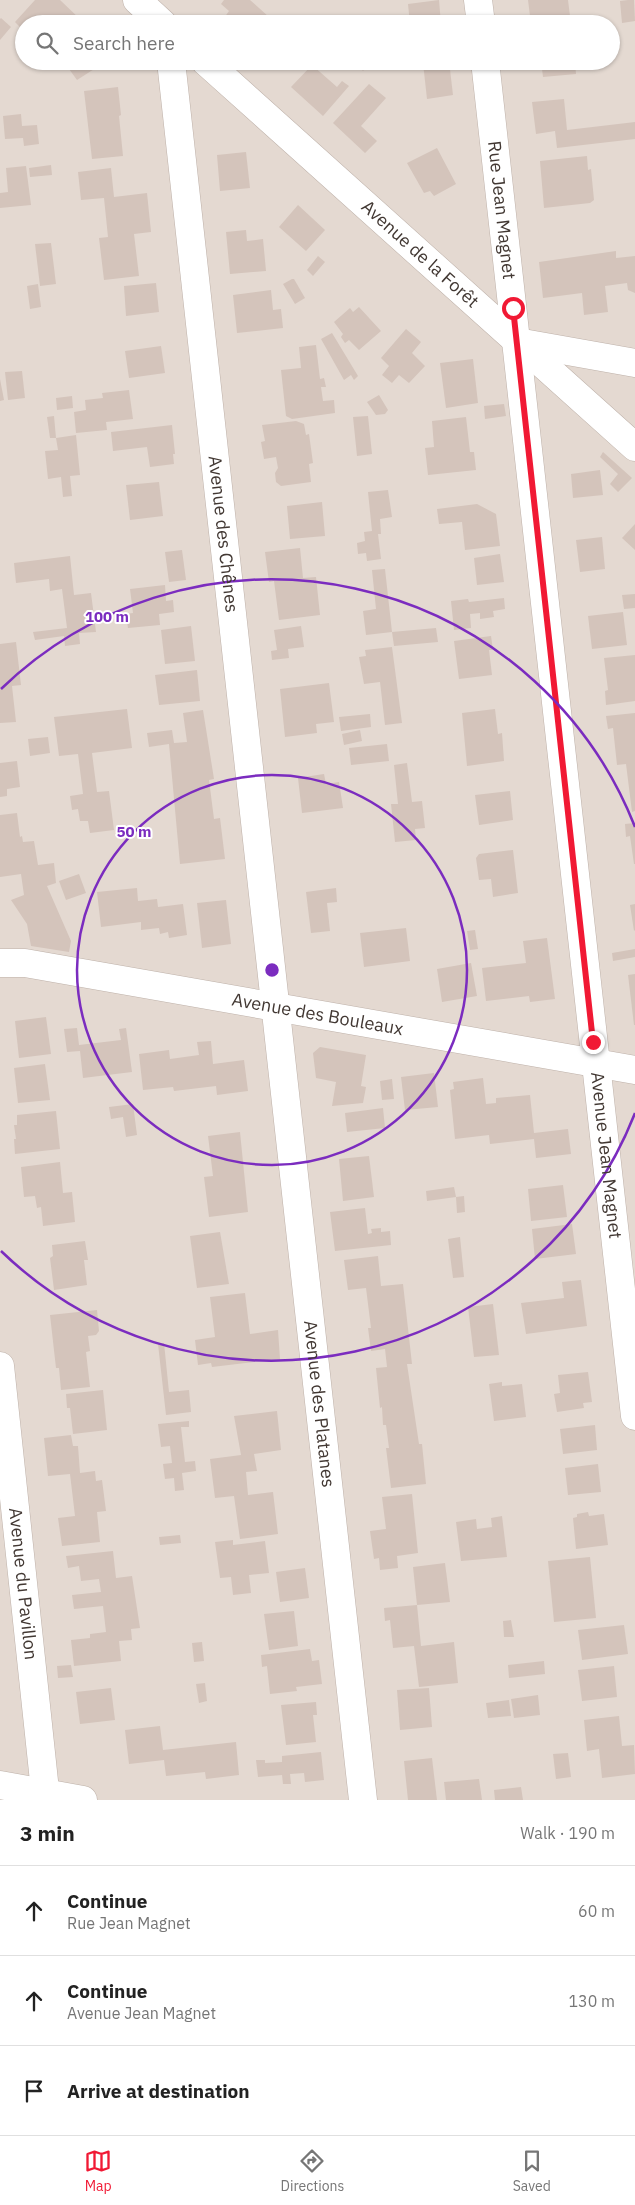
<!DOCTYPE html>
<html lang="en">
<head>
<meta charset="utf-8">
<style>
	:root { --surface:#fff; --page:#f2f2f2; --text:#222; --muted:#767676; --line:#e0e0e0; --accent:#f11934 }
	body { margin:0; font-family:"IBM Plex Sans",sans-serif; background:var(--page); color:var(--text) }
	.stop { position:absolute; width:15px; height:15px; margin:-11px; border:4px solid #f11934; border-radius:50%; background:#fff }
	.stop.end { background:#f11934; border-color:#fff; box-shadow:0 1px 5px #0008 }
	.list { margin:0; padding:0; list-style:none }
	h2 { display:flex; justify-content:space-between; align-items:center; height:65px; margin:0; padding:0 20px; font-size:21px }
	h2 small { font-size:16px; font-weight:400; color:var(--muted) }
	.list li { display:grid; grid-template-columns:32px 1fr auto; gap:15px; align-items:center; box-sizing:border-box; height:90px; padding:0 20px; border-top:1px solid var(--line) }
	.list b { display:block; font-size:19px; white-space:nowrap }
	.list p { margin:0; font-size:16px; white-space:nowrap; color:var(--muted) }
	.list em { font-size:16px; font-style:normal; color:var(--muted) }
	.icon { flex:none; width:28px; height:28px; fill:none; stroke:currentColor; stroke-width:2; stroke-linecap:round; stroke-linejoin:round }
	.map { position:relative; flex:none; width:635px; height:1800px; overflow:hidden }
	.search { position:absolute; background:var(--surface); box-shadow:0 1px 4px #0004; left:15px; right:15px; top:15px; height:55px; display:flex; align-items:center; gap:12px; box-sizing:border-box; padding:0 18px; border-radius:28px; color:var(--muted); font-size:19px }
	.sheet { height:335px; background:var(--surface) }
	nav { display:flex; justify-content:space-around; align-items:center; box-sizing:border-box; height:70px; border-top:1px solid var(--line); background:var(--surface); font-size:14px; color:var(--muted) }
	nav a { display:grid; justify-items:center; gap:2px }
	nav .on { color:var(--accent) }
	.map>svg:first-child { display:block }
	.residential { fill:#e4d9d1; fill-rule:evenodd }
	.building { fill:#d4c4bb }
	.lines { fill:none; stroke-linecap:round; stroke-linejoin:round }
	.minor-casing { stroke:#beb1a9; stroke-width:29 }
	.minor { stroke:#fff; stroke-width:28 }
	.route { stroke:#f11934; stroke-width:6 }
	.ring { fill:none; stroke:#7b2cbf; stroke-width:2.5 }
	.labels { text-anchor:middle; stroke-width:4; stroke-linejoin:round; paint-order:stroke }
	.street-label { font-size:18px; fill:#423833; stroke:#fff }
	.centre { fill:#7b2cbf; stroke:#fff; stroke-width:2.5 }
	.ring-label { font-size:15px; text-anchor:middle; font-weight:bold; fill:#7b2cbf; stroke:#fff; stroke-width:4; stroke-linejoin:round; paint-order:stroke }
</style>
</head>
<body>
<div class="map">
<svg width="635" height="1800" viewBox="0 0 635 1800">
	<rect width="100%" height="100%" fill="#f0e8e2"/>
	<path class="residential" d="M 0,0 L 635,0 L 635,1800 L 0,1800 ZM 24,24 L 611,24 L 611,61 L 24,61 Z"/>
	<g class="building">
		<polygon points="35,0 60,0 82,21 80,24 24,24 24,31 15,22"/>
		<polygon points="224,0 250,0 269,17 263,24 230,24 224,18 229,11 221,4"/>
		<polygon points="439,0 441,24 410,24 408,4"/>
		<polygon points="528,0 568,0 571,24 531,24"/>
		<polygon points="628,0 634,0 635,21 622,23 620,1"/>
		<polygon points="1,18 11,27 0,40 0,19"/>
		<polygon points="51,61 99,61 102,64 77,80 64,62 55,67"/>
		<polygon points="361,61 371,61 363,71 358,65"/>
		<polygon points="449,61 453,95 427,99 423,63"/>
		<polygon points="541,61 575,61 576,74 543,77"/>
		<polygon points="312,65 337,87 342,81 349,86 323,116 291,87"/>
		<polygon points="369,84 386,98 361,126 377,141 365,153 333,123"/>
		<polygon points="118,87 121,115 119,116 123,156 92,159 84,91"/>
		<polygon points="564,99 567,130 635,122 635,139 557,148 555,131 536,134 532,102"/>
		<polygon points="21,114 22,126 37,125 39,144 24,146 23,138 5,139 3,116"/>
		<polygon points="437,148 456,184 434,196 430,191 424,193 407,163"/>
		<polygon points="246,152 250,188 220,191 217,155"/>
		<polygon points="587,156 588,170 591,169 594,200 590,203 544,208 540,161"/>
		<polygon points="51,165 52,175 30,177 29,168"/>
		<polygon points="26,166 31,205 0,208 0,193 8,192 6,168"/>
		<polygon points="111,168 114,197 147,193 151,232 134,234 139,276 104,280 99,238 108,237 104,198 81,200 78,172"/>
		<polygon points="298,205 325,230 306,251 279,227"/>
		<polygon points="246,230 247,241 263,239 266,271 230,274 226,232"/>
		<polygon points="51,243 56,284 40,286 35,244"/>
		<polygon points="616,251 616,258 635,256 635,293 628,290 627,283 605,286 608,312 584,315 582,293 543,298 539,262"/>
		<polygon points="318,256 325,262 313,276 307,270"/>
		<polygon points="292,279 294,279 305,298 295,304 283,284"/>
		<polygon points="156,283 159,312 126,316 124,286"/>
		<polygon points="38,284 41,307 30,309 27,286"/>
		<polygon points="271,290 273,310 281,309 283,328 237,333 233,295"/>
		<polygon points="359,307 381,331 359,350 349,340 345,343 341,337 343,334 334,322 350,308 353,312"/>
		<polygon points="406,329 421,342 412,353 425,366 409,383 399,375 392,383 382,375 389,366 381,358"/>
		<polygon points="332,333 358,376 354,380 351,375 344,380 321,339"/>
		<polygon points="316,345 320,379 324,378 326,387 321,387 323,401 334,400 335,413 292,419 286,416 281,370 301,368 299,347"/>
		<polygon points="161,346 165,373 129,378 125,351"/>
		<polygon points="473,359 478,403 446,408 440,363"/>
		<polygon points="22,371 25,398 8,400 5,372"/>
		<polygon points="0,379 4,400 0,401"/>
		<polygon points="129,390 133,419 106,422 107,430 76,433 74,412 86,410 85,400 103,398 102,393"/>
		<polygon points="379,395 388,410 385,414 376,415 367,402"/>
		<polygon points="72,396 73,408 57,410 56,398"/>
		<polygon points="504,404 506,416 485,419 484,406"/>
		<polygon points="54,416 56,438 50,438 47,417"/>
		<polygon points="368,416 372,454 357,456 353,417"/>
		<polygon points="466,417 470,452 474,452 476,470 428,475 425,448 434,447 432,421"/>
		<polygon points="296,421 304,424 306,435 309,434 313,463 309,464 311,482 281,486 276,482 275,473 278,468 276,457 264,459 261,442 265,441 262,425"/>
		<polygon points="172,425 175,454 173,454 174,464 150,467 147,447 113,451 111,432"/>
		<polygon points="76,435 80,475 70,476 72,496 63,497 61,477 48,479 45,451 58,450 56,438"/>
		<polygon points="603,452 632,478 618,492 610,484 618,474 600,457"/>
		<polygon points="600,470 603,495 573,498 571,474"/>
		<polygon points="159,482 163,516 130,520 126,485"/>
		<polygon points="388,490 392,517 380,519 381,534 378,534 381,559 367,561 366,553 358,554 357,543 365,541 364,532 372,531 368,492"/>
		<polygon points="322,502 325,536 290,539 287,506"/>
		<polygon points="477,504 496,514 500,546 465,550 462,522 439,524 437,509"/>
		<polygon points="635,524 635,550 622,538"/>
		<polygon points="602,537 605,569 580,572 576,540"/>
		<polygon points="300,548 303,578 316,577 320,615 279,620 274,581 269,582 265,552"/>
		<polygon points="182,550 186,580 169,582 165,552"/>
		<polygon points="500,554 504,582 477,585 474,558"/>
		<polygon points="70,556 74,595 91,593 96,632 79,633 80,644 65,646 64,636 35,640 33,632 67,628 62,589 50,591 49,579 16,583 14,563"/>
		<polygon points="385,569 392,632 366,635 363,611 376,609 372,570"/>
		<polygon points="165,585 166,601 173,600 174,612 159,614 160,625 128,628 126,614 133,613 130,589"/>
		<polygon points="635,594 635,608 624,609 622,595"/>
		<polygon points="504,598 505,609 493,611 494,617 480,619 480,613 470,614 471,628 454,630 451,601 468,599 469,602"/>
		<polygon points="623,612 627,645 592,649 588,616"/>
		<polygon points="191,626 195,661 165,664 161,630"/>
		<polygon points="301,626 304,647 288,649 289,658 272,660 271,651 277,650 274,630"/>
		<polygon points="436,628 438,642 394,646 392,632"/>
		<polygon points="491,636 493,650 489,650 492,675 459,679 454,641"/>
		<polygon points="16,642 21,685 12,686 16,722 0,723 0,644"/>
		<polygon points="392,647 402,723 385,725 380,682 364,684 359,657 366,656 365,650"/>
		<polygon points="635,655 635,701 606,705 605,691 608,690 604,658"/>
		<polygon points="197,670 200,701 159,705 155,675"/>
		<polygon points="329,683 334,722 316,724 317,733 285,737 280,689"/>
		<polygon points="127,709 132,748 92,753 97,792 109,791 114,830 90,833 88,821 80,821 78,809 72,810 70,796 83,794 78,754 59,756 54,717"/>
		<polygon points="495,709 498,734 502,733 504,761 467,766 462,713"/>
		<polygon points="203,710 214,779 209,780 214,819 220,818 225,859 180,864 169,744 149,747 147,733 172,730 174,743 187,742 183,713"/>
		<polygon points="635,713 635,811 632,812 626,764 617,765 613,728 608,729 606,716"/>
		<polygon points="370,714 371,727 341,731 339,717"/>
		<polygon points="360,730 362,741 344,745 342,734"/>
		<polygon points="48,737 50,753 30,756 28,739"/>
		<polygon points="387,744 389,761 351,765 349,748"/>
		<polygon points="17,761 20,787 7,789 7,796 0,797 0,763"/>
		<polygon points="407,763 412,802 422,801 425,828 415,829 416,840 395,842 391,804 398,804 394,765"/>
		<polygon points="324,774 326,784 339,782 343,808 302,813 298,778"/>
		<polygon points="510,791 513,820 479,825 475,795"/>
		<polygon points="17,813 20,837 22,836 23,842 34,841 38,865 54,863 56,883 47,886 71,941 69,952 31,946 27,924 11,900 24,895 21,874 0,877 0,815"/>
		<polygon points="635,823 635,864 634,864 630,836 626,837 625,824"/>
		<polygon points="513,850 518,893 493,897 491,879 479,880 476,858 479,854"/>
		<polygon points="79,874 86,893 66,900 59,881"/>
		<polygon points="137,888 138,901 157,899 158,907 183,904 187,935 169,938 168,932 160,934 159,928 141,930 141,922 101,927 97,892"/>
		<polygon points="336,888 337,902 327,903 330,931 311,933 306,892"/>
		<polygon points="226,900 231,944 202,948 197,903"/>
		<polygon points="635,904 635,930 634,931 630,905"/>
		<polygon points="406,928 410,961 364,967 360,933"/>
		<polygon points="475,930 478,949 470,950 467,931"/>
		<polygon points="547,938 555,999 530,1002 529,996 486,1001 482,968 526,963 523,941"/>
		<polygon points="635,949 635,957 613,961 612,953"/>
		<polygon points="471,963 477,996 442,1002 437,969"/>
		<polygon points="635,974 635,1025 634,1025 628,975"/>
		<polygon points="46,1017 51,1054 19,1058 15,1021"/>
		<polygon points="77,1028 79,1045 121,1040 119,1029 126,1028 132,1072 83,1078 80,1051 67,1052 64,1029"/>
		<polygon points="211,1041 213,1064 244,1060 248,1091 217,1095 216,1086 174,1091 173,1087 143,1090 139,1054 169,1050 170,1059 199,1055 197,1042"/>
		<polygon points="320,1047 366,1055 361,1086 366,1087 363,1103 332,1106 336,1082 316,1078 313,1053"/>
		<polygon points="45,1064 50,1100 18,1103 14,1068"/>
		<polygon points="434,1073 438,1107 405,1110 401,1077"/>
		<polygon points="483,1078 486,1104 496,1103 496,1098 530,1095 534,1133 568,1129 571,1154 536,1158 534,1139 490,1144 489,1135 455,1139 450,1090 454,1089 453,1082"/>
		<polygon points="392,1079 394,1099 382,1100 380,1081"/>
		<polygon points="133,1104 137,1135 126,1137 123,1117 111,1119 109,1107"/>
		<polygon points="383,1108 385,1128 347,1132 345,1113"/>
		<polygon points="56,1111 60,1149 15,1154 14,1139 16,1139 14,1125 17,1125 17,1115"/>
		<polygon points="240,1132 248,1212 209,1217 204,1177 213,1176 208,1136"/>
		<polygon points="369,1156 374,1197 343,1201 339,1159"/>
		<polygon points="60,1162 63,1193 72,1192 75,1222 43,1226 41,1207 37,1208 35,1196 24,1197 21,1167"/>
		<polygon points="563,1185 567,1217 531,1221 528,1189"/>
		<polygon points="454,1187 456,1197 427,1201 426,1191"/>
		<polygon points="464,1196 465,1212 457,1213 456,1197"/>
		<polygon points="365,1208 368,1234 372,1233 371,1229 381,1228 381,1232 390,1231 391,1245 335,1251 330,1212"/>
		<polygon points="572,1224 576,1254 535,1259 532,1229"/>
		<polygon points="220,1232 229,1284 197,1288 190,1236"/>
		<polygon points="460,1237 464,1277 453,1278 448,1239"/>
		<polygon points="85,1241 88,1260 84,1260 87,1285 54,1290 50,1258 53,1256 52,1245"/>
		<polygon points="378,1256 381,1286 403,1284 412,1364 407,1364 419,1444 422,1444 426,1484 391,1488 386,1448 389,1448 386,1425 383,1425 382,1407 380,1408 376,1368 387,1367 385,1349 371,1351 368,1328 371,1328 366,1288 348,1290 344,1260"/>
		<polygon points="581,1280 587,1326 526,1334 521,1303 564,1298 562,1282"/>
		<polygon points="245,1293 250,1334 278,1330 280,1359 212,1367 211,1363 198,1365 195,1340 215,1337 210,1297"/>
		<polygon points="493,1304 499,1355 474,1357 468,1307"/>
		<polygon points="97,1310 99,1331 96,1335 88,1336 90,1351 86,1352 90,1387 61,1390 59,1368 56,1368 50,1315"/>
		<polygon points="164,1343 169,1392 189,1390 191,1412 166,1415 158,1344"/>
		<polygon points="588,1372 592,1402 583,1403 584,1408 557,1412 554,1394 560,1393 558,1375"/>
		<polygon points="502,1382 502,1386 522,1384 526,1417 494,1421 489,1384"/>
		<polygon points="103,1390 107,1430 73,1434 70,1408 67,1408 66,1394"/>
		<polygon points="277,1411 281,1450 254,1454 257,1471 246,1472 248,1495 273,1492 278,1534 240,1539 234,1496 215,1498 210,1459 241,1455 234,1416"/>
		<polygon points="189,1421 189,1427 181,1427 185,1462 195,1461 196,1471 182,1473 184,1490 175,1491 174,1478 165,1479 163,1464 172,1463 170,1446 161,1447 158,1424"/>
		<polygon points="595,1425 597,1450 563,1454 560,1429"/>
		<polygon points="71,1435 73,1446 78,1446 80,1473 95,1471 96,1481 102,1480 106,1511 97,1512 100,1542 62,1546 58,1518 75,1516 70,1474 48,1476 44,1438"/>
		<polygon points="598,1464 601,1492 568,1495 565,1468"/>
		<polygon points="412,1494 418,1553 397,1556 398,1568 380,1570 379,1558 374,1559 370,1531 386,1529 382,1497"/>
		<polygon points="588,1512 589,1516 604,1514 608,1545 576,1549 573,1518 577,1517 577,1514"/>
		<polygon points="502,1516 507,1557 461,1561 456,1522 476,1519 477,1529 492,1527 491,1518"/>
		<polygon points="180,1535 181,1543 160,1545 159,1537"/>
		<polygon points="233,1540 233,1545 265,1541 269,1573 249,1575 251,1593 233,1595 231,1577 220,1578 215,1542"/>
		<polygon points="113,1551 116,1578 132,1576 140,1628 131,1629 132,1640 119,1641 121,1661 74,1666 71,1640 90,1638 90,1634 106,1632 103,1606 74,1609 72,1595 101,1592 99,1579 81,1581 79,1566 68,1568 66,1556"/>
		<polygon points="590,1557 596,1618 554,1622 548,1561"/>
		<polygon points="445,1563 450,1602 417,1605 413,1567"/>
		<polygon points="305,1568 309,1598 280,1602 276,1572"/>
		<polygon points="417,1605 421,1646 454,1642 458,1683 419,1687 414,1646 393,1648 390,1620 385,1621 384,1608"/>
		<polygon points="294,1611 298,1646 269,1650 264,1614"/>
		<polygon points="511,1620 514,1637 504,1637 503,1621"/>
		<polygon points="624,1625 628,1654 582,1660 578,1630"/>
		<polygon points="202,1642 204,1661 194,1662 192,1643"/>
		<polygon points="310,1649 312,1661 319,1660 322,1684 296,1687 297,1691 270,1694 267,1666 262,1667 261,1655"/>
		<polygon points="544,1661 545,1674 509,1678 508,1665"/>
		<polygon points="71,1665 73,1677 58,1678 57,1666"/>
		<polygon points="614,1666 617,1697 582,1701 578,1670"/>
		<polygon points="205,1683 207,1701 199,1703 196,1684"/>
		<polygon points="111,1688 115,1720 80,1724 76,1692"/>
		<polygon points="429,1688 432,1727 400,1730 397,1690"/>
		<polygon points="538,1695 540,1715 514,1718 511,1699"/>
		<polygon points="509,1700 511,1716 488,1718 486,1703"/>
		<polygon points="316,1702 317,1715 313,1715 316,1742 286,1745 281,1705"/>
		<polygon points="619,1716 622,1746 634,1745 635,1774 602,1778 599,1749 587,1751 584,1720"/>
		<polygon points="160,1726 163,1750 236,1742 239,1775 206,1779 205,1772 166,1776 164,1760 129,1764 125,1730"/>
		<polygon points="321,1752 324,1780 305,1782 304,1773 290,1774 291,1784 283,1784 282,1775 258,1777 256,1760 265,1760 265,1763 282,1762 282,1756"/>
		<polygon points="568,1753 571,1777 556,1779 553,1754"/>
		<polygon points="432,1758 437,1800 408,1800 404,1761"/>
		<polygon points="479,1779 482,1800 446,1800 444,1782"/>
		<polygon points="521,1787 523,1800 495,1800 494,1790"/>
	</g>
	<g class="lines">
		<g class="minor-casing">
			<g id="minor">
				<polyline points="137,0 163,24"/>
				<polyline points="478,0 481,24"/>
				<path id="s1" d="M 171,61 L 363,1800"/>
				<path id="s2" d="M 205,61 L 635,447"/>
				<path id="s3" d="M 485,61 L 635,1416"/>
				<polyline points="517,342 635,363"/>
				<path id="s4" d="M 0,963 L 25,963 L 635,1070"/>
				<path id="s5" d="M 0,1366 L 46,1800"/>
				<polyline points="0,1785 83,1800"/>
			</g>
		</g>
		<use href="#minor" class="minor"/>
	</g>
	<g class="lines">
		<polyline class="route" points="513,308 593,1042"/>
	</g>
	<g class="ring">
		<circle cx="272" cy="970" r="195"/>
		<path d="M635 1113A390 390 0 0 1 1 1251M1 689A390 390 0 0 1 635 827"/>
	</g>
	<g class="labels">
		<g class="street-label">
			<text dy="6" stroke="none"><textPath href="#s3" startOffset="150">Rue Jean Magnet</textPath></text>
			<text dy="6" stroke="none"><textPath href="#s2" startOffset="289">Avenue de la Forêt</textPath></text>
			<text dy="6" stroke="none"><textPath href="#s1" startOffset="476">Avenue des Chênes</textPath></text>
			<text dy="6" stroke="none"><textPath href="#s4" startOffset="322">Avenue des Bouleaux</textPath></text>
			<text dy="6" stroke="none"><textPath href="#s3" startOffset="1101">Avenue Jean Magnet</textPath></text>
			<text dy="6" stroke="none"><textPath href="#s1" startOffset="1351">Avenue des Platanes</textPath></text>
			<text dy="6" stroke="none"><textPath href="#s5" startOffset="219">Avenue du Pavillon</textPath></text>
		</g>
	</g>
	<circle cx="272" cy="970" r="8" class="centre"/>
	<g class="ring-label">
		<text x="107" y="622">100 m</text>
		<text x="134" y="837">50 m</text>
	</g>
</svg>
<div class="stop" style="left:513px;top:308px"></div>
<div class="stop end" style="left:593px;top:1042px"></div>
<div class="search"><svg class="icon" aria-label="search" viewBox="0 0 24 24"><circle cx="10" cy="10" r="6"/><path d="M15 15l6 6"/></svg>Search here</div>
</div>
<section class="sheet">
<h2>3 min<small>Walk · 190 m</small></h2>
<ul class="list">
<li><svg class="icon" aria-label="ahead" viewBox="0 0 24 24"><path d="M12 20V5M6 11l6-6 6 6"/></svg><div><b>Continue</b><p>Rue Jean Magnet</p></div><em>60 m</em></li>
<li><svg class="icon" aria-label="ahead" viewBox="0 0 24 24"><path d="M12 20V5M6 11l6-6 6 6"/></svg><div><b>Continue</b><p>Avenue Jean Magnet</p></div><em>130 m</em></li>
<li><svg class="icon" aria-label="arrive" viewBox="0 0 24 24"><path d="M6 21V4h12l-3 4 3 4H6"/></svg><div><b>Arrive at destination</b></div></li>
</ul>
</section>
<nav>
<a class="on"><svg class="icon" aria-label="map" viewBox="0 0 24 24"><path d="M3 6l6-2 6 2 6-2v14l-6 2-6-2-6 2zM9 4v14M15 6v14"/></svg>Map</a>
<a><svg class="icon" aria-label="directions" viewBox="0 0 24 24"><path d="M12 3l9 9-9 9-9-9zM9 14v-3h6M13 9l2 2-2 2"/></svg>Directions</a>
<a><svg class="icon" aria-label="saved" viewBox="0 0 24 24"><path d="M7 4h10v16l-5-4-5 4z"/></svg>Saved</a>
</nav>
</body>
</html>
